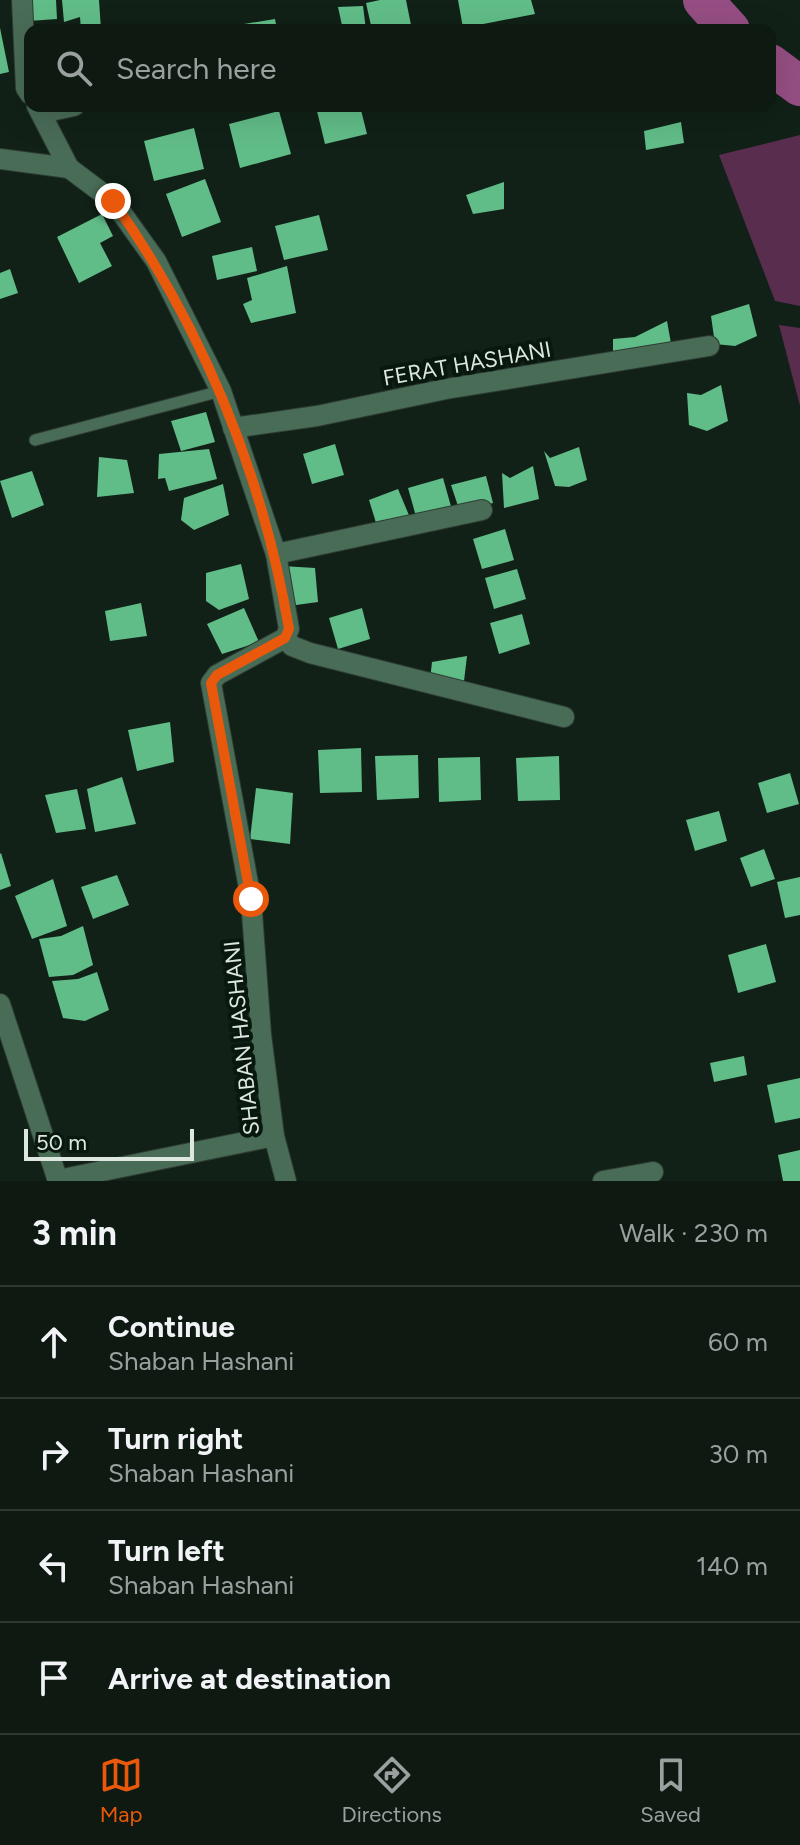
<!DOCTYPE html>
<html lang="en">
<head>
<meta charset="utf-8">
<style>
	:root { --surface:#0d1911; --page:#16221a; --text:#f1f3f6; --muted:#9aa09f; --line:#2d3831; --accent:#ea580c }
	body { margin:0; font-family:Figtree,sans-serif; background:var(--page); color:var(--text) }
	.scale { position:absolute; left:24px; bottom:20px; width:170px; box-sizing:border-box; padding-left:8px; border:4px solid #dde7e0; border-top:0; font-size:22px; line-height:28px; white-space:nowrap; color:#dde7e0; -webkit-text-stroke:6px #08180e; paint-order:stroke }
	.stop { position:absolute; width:24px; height:24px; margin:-18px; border:6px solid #ea580c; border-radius:50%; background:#fff }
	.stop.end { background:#ea580c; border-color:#fff; box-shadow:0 2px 8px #0008 }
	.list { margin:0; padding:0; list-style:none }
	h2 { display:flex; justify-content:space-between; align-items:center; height:104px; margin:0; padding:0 32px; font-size:34px }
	h2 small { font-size:26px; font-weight:400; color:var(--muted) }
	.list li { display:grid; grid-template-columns:52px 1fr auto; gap:24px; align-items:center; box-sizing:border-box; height:112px; padding:0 32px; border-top:2px solid var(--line) }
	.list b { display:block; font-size:30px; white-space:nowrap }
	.list p { margin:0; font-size:26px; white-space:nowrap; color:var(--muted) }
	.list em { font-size:26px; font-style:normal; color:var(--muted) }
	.icon { flex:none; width:44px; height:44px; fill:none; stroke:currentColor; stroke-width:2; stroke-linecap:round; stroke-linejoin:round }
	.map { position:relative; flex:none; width:800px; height:1181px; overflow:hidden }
	.search { position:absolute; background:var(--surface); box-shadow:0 8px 32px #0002; left:24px; right:24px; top:24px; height:88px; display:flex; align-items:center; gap:20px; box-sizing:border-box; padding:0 28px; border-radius:16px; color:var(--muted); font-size:30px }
	.sheet { height:552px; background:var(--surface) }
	nav { display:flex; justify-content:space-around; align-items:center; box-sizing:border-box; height:112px; border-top:2px solid var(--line); background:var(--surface); font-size:22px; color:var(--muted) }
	nav a { display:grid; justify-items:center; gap:4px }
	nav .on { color:var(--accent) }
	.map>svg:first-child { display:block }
	.green { fill:#592d4d }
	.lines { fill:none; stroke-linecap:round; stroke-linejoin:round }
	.river { stroke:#954e83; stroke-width:40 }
	.building { fill:#61bd88 }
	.lane-casing { stroke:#2e3d33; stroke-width:13 }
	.street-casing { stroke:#2e3d33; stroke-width:22 }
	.lane { stroke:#496c57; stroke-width:11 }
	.street { stroke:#496c57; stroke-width:20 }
	.route { stroke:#ea580c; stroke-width:10 }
	.labels { text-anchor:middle; stroke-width:8; stroke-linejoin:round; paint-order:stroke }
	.street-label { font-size:22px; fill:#dde7e0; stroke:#08180e }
</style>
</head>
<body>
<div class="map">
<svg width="800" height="1181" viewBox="0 0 800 1181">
	<rect width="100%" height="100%" fill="#112117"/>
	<g class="green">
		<polygon points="800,135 800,306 775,301 719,155"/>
		<polygon points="779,325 800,328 800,406"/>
	</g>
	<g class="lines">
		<g class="river">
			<polyline points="703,0 730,30"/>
			<polyline points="770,64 800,86"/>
		</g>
	</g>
	<g class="building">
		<polygon points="28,0 56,0 57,19 29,21"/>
		<polygon points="62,0 99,0 101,30 81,30 80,17 64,22"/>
		<polygon points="380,0 406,0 412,30 372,30 366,3"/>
		<polygon points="458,0 531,0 535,14 463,28"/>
		<polygon points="363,6 366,30 343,30 338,7"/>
		<polygon points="275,19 277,30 227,30 226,27"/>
		<polygon points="0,28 9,72 0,74"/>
		<polygon points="360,106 367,134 325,144 316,107"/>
		<polygon points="279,111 291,154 240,168 229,124"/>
		<polygon points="681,122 684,143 646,150 644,131"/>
		<polygon points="194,128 204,169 154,181 144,141"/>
		<polygon points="205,179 221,222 182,237 166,194"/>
		<polygon points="504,182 504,209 473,214 466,195"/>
		<polygon points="102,214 113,236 100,243 112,266 79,283 57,237"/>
		<polygon points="319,215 328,250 284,260 275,226"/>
		<polygon points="252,247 257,271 217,280 212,256"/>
		<polygon points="287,266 296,313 251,323 243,304 252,300 247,278"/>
		<polygon points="10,269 18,293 0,299 0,273"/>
		<polygon points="749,304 757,336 735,346 715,344 711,316"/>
		<polygon points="667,321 672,349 613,359 613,339 635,337"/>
		<polygon points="721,385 728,421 707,431 689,425 687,393 701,395"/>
		<polygon points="206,412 215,442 181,451 171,421"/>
		<polygon points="335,444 344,475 312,484 303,454"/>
		<polygon points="579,447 587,480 569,487 555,486 544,451 550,458"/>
		<polygon points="209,449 217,479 169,491 165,478 158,479 159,454"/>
		<polygon points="99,457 127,460 134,493 97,497"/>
		<polygon points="533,466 539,499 504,508 502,473 510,478"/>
		<polygon points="32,471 44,505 12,518 0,481"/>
		<polygon points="486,476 493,503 460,512 451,485"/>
		<polygon points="443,478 452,510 417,520 408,488"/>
		<polygon points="223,484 229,515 194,530 181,520 184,498"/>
		<polygon points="398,489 411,520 377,526 369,500"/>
		<polygon points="505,529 514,560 482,569 473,539"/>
		<polygon points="241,564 249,599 219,610 206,601 206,573"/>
		<polygon points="282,566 315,568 318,602 289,606"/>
		<polygon points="517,569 526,599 494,609 485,578"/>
		<polygon points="141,603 147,636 110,641 105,611"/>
		<polygon points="244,608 259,642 222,654 207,624"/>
		<polygon points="362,608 370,639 338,649 329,618"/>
		<polygon points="522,614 530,644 499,654 490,623"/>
		<polygon points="467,656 464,681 468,689 430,680 432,662"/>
		<polygon points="170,722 174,762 137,771 128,730"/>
		<polygon points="361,748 362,792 320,793 318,750"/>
		<polygon points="418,755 419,798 377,800 375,756"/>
		<polygon points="559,756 560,800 518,801 516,758"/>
		<polygon points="480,757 481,800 439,802 438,758"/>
		<polygon points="790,773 799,804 767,813 758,783"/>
		<polygon points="122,777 136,824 95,832 87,789"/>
		<polygon points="256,788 293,793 290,844 250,839"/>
		<polygon points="77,789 86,829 56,833 45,795"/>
		<polygon points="719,811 727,841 695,851 686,820"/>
		<polygon points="764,849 775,879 751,887 740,858"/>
		<polygon points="1,853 11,886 0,890 0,854"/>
		<polygon points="117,875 129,905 93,919 81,887"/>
		<polygon points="800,877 800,915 785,918 777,882"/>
		<polygon points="53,879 67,926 32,939 15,896"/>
		<polygon points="83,926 93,965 73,975 49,977 39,939 61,936"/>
		<polygon points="766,944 776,982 738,993 728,955"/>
		<polygon points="97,972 109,1010 85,1021 63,1018 52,981 78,979"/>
		<polygon points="744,1056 747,1075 714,1082 710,1063"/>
		<polygon points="800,1078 800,1118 775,1123 767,1085"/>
		<polygon points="800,1150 800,1181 783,1181 778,1155"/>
	</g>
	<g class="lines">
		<g class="lane-casing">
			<polyline id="lane" points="35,440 221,391"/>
		</g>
		<g class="street-casing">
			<g id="street">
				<polyline points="22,0 26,88 30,94"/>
				<polyline points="37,106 69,168 113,201 156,261 221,391 276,554 289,629 285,638 217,675 211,683 251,899 261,1035 274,1136 286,1181"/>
				<polyline points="41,113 74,106"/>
				<polyline points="0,159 69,168"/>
				<polyline points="233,428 317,416 446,389 709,346"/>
				<polyline points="276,554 482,510"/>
				<polyline points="285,638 292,646 310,653 564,717"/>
				<polyline points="0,1004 58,1181"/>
				<polyline points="58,1180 274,1136"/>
				<polyline points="603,1181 653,1172"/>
			</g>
		</g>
		<use href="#lane" class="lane"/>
		<use href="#street" class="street"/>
	</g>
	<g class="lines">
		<path class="route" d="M 113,201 C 203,328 263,476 289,629 L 285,638 L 217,675 L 211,683 L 251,899"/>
	</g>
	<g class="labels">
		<g class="street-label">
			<text transform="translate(467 363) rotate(-10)" y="8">FERAT HASHANI</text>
			<text transform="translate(241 1038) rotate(-96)" y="8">SHABAN HASHANI</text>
		</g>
	</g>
</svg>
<div class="scale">50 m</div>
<div class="stop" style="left:251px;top:899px"></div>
<div class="stop end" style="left:113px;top:201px"></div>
<div class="search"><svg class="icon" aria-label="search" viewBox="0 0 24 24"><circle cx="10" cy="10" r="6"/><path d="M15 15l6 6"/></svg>Search here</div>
</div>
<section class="sheet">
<h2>3 min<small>Walk · 230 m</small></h2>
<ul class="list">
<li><svg class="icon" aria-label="ahead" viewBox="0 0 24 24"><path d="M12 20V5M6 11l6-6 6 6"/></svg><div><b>Continue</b><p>Shaban Hashani</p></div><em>60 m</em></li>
<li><svg class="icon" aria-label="right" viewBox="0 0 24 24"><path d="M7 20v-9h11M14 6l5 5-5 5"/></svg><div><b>Turn right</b><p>Shaban Hashani</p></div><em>30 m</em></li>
<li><svg class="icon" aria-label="left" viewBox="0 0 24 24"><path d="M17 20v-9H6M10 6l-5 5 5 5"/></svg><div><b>Turn left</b><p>Shaban Hashani</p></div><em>140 m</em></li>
<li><svg class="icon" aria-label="arrive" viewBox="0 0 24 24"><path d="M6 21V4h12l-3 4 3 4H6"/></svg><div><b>Arrive at destination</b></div></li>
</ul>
</section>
<nav>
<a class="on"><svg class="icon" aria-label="map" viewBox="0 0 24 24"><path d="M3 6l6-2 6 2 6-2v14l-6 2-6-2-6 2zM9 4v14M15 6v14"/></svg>Map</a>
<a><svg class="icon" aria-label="directions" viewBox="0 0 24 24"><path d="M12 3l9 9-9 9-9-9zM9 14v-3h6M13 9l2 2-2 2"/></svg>Directions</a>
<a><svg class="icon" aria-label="saved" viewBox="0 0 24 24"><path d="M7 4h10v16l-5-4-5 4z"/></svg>Saved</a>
</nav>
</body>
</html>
